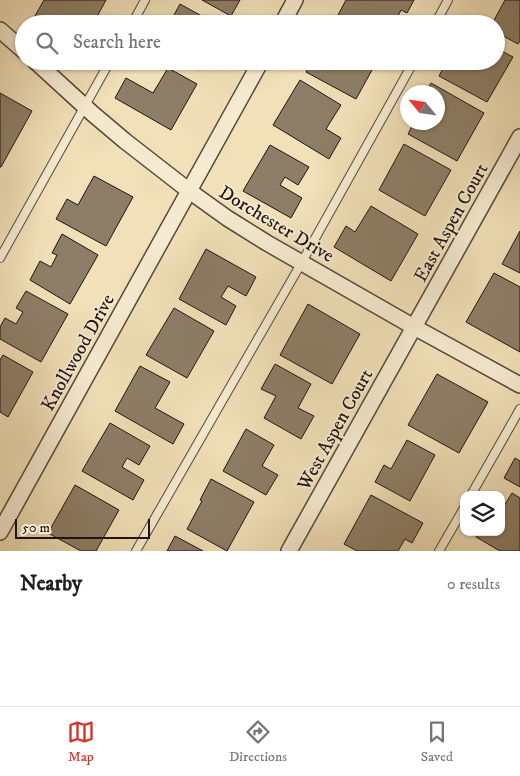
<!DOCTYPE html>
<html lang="en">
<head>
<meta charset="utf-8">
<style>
	:root { --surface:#fff; --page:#f2f2f2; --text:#202124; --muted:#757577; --line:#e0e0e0; --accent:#d93025 }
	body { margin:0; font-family:"IM FELL DW Pica",serif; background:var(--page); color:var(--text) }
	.controls { position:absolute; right:15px; bottom:15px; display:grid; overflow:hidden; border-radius:10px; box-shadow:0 1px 4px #0004 }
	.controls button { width:45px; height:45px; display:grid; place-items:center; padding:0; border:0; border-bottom:1px solid var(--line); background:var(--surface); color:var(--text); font:25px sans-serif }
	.compass { position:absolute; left:400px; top:85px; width:45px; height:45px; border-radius:50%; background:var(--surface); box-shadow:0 1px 4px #0004; rotate:299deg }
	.scale { position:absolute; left:15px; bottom:12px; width:135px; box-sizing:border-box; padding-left:5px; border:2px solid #211410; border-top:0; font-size:14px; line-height:18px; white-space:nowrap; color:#211410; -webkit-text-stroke:4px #f6ebd1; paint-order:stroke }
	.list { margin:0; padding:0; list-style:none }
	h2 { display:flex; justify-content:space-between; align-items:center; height:65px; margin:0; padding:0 20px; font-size:21px }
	h2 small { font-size:16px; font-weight:400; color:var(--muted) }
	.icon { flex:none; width:28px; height:28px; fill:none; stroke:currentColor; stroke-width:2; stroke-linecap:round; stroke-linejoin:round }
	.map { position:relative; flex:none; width:520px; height:551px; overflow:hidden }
	.search { position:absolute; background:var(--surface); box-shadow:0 1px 4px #0004; left:15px; right:15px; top:15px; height:55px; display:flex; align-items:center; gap:12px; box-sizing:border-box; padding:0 18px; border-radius:28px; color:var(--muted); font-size:19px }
	.sheet { height:155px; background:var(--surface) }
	nav { display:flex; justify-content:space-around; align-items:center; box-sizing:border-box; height:70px; border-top:1px solid var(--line); background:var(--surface); font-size:14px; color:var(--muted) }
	nav a { display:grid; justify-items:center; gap:2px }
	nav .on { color:var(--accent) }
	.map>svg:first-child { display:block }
	.building { fill:#8d7e67; stroke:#211410 }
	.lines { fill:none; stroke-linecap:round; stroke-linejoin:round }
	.service-casing { stroke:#55473a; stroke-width:10 }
	.minor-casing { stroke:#55473a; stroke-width:18 }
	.service { stroke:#f6ebd1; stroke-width:8 }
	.minor { stroke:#f6ebd1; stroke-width:15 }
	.labels { text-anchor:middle; stroke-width:4; stroke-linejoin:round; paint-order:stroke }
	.street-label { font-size:19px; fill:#211410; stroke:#f6ebd1 }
</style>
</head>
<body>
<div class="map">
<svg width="520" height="551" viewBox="0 0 520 551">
	<rect width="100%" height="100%" fill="#f1e0b8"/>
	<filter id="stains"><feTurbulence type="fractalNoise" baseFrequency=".004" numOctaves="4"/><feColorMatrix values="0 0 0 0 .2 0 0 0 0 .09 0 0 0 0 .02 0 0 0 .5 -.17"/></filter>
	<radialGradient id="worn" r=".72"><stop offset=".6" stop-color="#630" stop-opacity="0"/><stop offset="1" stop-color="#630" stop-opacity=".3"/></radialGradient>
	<g class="building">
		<polygon points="44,0 106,0 93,24 34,24 31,23"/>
		<polygon points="202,0 240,0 231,16"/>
		<polygon points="346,0 414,0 407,13 401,10 394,24 354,24 338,15"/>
		<polygon points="505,0 520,0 520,41 518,44 496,32 496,24 492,24"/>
		<polygon points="180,4 216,24 169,24"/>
		<polygon points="496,48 513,57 487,102 439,76 447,61 496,61"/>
		<polygon points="183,61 204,61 199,70"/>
		<polygon points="312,61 377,61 356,99 306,72"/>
		<polygon points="168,68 197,84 171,130 115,98 126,78 153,93"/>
		<polygon points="300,80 341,105 326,129 341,138 329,159 273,125"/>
		<polygon points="431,83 484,113 457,161 408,134 414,122 438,122 438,92 426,92"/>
		<polygon points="0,93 32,111 1,167 0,167"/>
		<polygon points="404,144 451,170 425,216 379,190"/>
		<polygon points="270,145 309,167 298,185 285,177 280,185 302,198 291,218 243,191"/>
		<polygon points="94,176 133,197 106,246 56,219 67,199 78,205"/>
		<polygon points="371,206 418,234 391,281 334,247 346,226 355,232"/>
		<polygon points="520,231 520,273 502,264"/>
		<polygon points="62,234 98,255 70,304 30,280 40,261 51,267 57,255 52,253"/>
		<polygon points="206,249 256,277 246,296 228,286 221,297 236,306 226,325 179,299"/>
		<polygon points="494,273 520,287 520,352 466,322"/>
		<polygon points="26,291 68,314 41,362 0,339 0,327 5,318 16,324 23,312 16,308"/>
		<polygon points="308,304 360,334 332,384 280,355"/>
		<polygon points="174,308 214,331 187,378 146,355"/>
		<polygon points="3,355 33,372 8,417 0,412 0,360"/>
		<polygon points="275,364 311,384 298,408 314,416 301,439 264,418 276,396 261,389"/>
		<polygon points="140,366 170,382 155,408 184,424 173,444 115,411"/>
		<polygon points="437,374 488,402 459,453 408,425"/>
		<polygon points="110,423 150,446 139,465 127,458 122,467 144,480 133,500 82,471"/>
		<polygon points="246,429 274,445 262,466 278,475 266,495 223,471"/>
		<polygon points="407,440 435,455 410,501 375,482 384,465 391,469"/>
		<polygon points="515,458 520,461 520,487 504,478"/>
		<polygon points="211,479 254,502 227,551 187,529 202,501 200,500"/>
		<polygon points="75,485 119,510 96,551 81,551 48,533"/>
		<polygon points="512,493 520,498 520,551 500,551 476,537 479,532 501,532 501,511"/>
		<polygon points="371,495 423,523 412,543 405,539 398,551 357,551 344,544"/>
		<polygon points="175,536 203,551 167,551"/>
	</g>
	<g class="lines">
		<g class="service-casing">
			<g id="service">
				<polyline points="132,24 145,0"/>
				<polyline points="435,24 448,0"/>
				<polyline points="0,258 110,61"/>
				<polyline points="471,495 520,409"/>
				<polyline points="136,551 302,262 414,61"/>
				<polyline points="439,551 464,508"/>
			</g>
		</g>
		<g class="minor-casing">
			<g id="minor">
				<polyline points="282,24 295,0"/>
				<polyline points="0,30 24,51"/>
				<polyline points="35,61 93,114 125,141 188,190 227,218 267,243 414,327 520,385"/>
				<polyline points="0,532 261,61"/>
				<polyline points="289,551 520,137"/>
			</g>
		</g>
		<use href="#service" class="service"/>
		<use href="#minor" class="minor"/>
	</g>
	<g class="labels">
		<g class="street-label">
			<text transform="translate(450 222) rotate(-61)" y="7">East Aspen Court</text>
			<text transform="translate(277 223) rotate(31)" y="7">Dorchester Drive</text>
			<text transform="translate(77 352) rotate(-61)" y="7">Knollwood Drive</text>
			<text transform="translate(334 429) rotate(-61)" y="7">West Aspen Court</text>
		</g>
	</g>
	<rect width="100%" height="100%" filter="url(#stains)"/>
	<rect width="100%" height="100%" fill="url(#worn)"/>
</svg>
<div class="controls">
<button><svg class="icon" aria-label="layers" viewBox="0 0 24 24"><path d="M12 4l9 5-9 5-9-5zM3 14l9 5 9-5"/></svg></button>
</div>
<svg class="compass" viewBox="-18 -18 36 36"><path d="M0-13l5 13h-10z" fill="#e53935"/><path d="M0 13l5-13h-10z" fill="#757577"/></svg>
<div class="scale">50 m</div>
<div class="search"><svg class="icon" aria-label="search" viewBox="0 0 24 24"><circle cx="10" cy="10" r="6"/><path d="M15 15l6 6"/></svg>Search here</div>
</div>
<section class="sheet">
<h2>Nearby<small>0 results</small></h2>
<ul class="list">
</ul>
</section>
<nav>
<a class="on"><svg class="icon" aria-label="map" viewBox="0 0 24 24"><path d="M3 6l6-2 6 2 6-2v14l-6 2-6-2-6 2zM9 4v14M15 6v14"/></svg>Map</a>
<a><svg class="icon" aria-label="directions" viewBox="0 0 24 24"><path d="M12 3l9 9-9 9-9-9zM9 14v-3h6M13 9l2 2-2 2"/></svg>Directions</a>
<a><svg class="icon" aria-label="saved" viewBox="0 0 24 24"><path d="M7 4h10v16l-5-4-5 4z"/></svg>Saved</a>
</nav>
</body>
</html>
